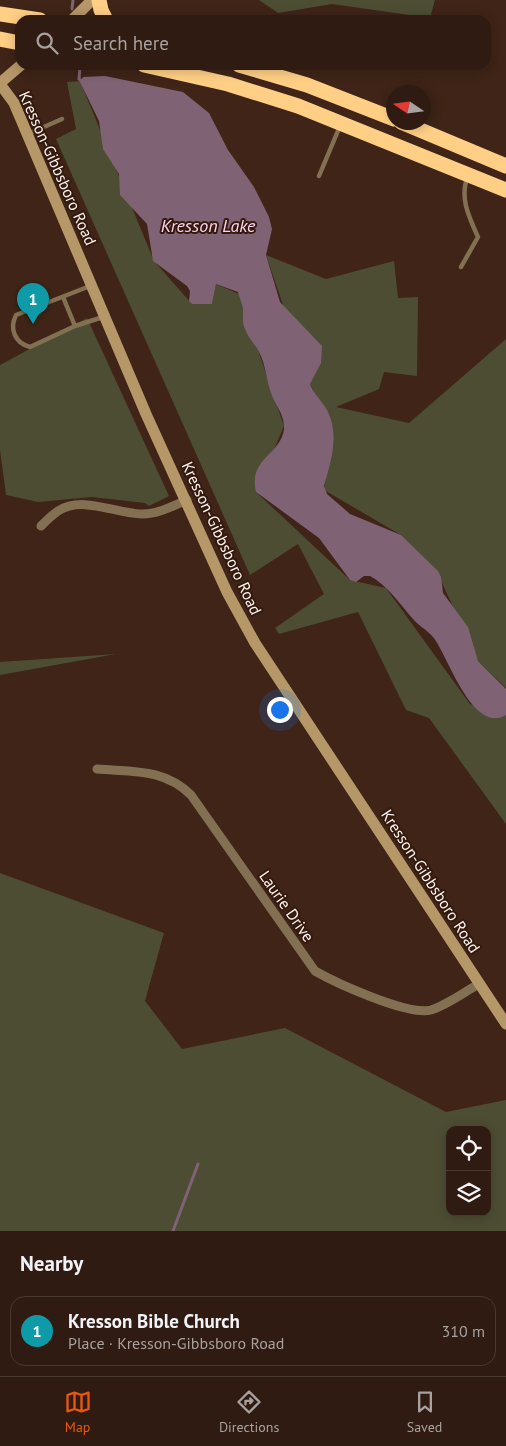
<!DOCTYPE html>
<html lang="en">
<head>
<meta charset="utf-8">
<style>
	:root { --surface:#2f1b11; --page:#37241a; --text:#f1f3f6; --muted:#a7a19f; --line:#4a3931; --accent:#ea580c }
	body { margin:0; font-family:"PT Sans",sans-serif; background:var(--page); color:var(--text) }
	.controls { position:absolute; right:15px; bottom:15px; display:grid; overflow:hidden; border-radius:10px; box-shadow:0 2px 12px #0003 }
	.controls button { width:45px; height:45px; display:grid; place-items:center; padding:0; border:0; border-bottom:1px solid var(--line); background:var(--surface); color:var(--text); font:25px sans-serif }
	.compass { position:absolute; left:386px; top:85px; width:45px; height:45px; border-radius:50%; background:var(--surface); box-shadow:0 2px 12px #0003; rotate:283deg }
	.you { position:absolute; left:279px; top:709px; width:18px; height:18px; margin:-12px; border:4px solid #fff; border-radius:50%; background:#1a73e8; box-shadow:0 0 0 8px #1a73e833 }
	.badge { display:grid; place-items:center; width:32px; height:32px; border-radius:50%; background:var(--accent); color:#fff; font-size:16px; font-weight:700 }
	.pin { position:absolute; translate:-50% -41px; filter:drop-shadow(0 1px 2px #0008) }
	.pin::after { content:''; position:absolute; top:26px; width:18px; height:15px; background:inherit; clip-path:polygon(0 0,100% 0,50% 100%) }
	.list { margin:0; padding:0; list-style:none }
	h2 { display:flex; justify-content:space-between; align-items:center; height:65px; margin:0; padding:0 20px; font-size:21px }
	h2 small { font-size:16px; font-weight:400; color:var(--muted) }
	.list li { display:grid; grid-template-columns:32px 1fr auto; gap:15px; align-items:center; box-sizing:border-box; height:70px; margin:0 10px 10px; padding:0 10px; border:1px solid var(--line); border-radius:15px }
	.list b { display:block; font-size:19px; white-space:nowrap }
	.list p { margin:0; font-size:16px; white-space:nowrap; color:var(--muted) }
	.list em { font-size:16px; font-style:normal; color:var(--muted) }
	.icon { flex:none; width:28px; height:28px; fill:none; stroke:currentColor; stroke-width:2; stroke-linecap:round; stroke-linejoin:round }
	.map { position:relative; flex:none; width:506px; height:1231px; overflow:hidden }
	.search { position:absolute; background:var(--surface); box-shadow:0 2px 12px #0003; left:15px; right:15px; top:15px; height:55px; display:flex; align-items:center; gap:12px; box-sizing:border-box; padding:0 18px; border-radius:15px; color:var(--muted); font-size:19px }
	.sheet { height:145px; background:var(--surface) }
	nav { display:flex; justify-content:space-around; align-items:center; box-sizing:border-box; height:70px; border-top:1px solid var(--line); background:var(--surface); font-size:14px; color:var(--muted) }
	nav a { display:grid; justify-items:center; gap:2px }
	nav .on { color:var(--accent) }
	.map>svg:first-child { display:block }
	.green { fill:#4c4d33; fill-rule:evenodd }
	.water { fill:#7f6274 }
	.lines { fill:none; stroke-linecap:round; stroke-linejoin:round }
	.stream { stroke:#7f6274; stroke-width:3 }
	.lane { stroke:#837053; stroke-width:4.5 }
	.street { stroke:#837053; stroke-width:9 }
	.secondary { stroke:#b59768; stroke-width:11 }
	.highway { stroke:#ffcf85; stroke-width:15 }
	.labels { text-anchor:middle; stroke-width:4; stroke-linejoin:round; paint-order:stroke }
	.street-label { font-size:16px; fill:#fef2ed; stroke:#341a0e }
	.water-label { font-size:18px; font-style:italic; fill:#ffd2ee; stroke:#341a0e }
</style>
</head>
<body>
<div class="map">
<svg width="506" height="1231" viewBox="0 0 506 1231">
	<rect width="100%" height="100%" fill="#3f2417"/>
	<g class="green">
		<polygon points="259,0 435,0 430,18 332,4 278,13"/>
		<polygon points="80,81 154,261 192,304 212,304 216,284 239,294 284,426 256,492 350,580 386,588 470,704 506,713 506,824 429,718 406,710 358,612 279,634 275,628 324,594 298,544 250,575 56,139 76,129 67,82"/>
		<polygon points="266,255 326,279 394,261 398,298 418,297 417,376 384,372 379,389 336,407 409,423 506,339 506,688 478,661 442,583 401,535 324,490 333,428 310,384"/>
		<polygon points="87,318 169,496 149,506 145,503 92,497 38,502 6,495 0,450 0,365"/>
		<polygon points="116,654 0,675 0,662"/>
		<path d="M 0,873 L 164,933 L 145,1001 L 182,1049 L 285,1028 L 446,1112 L 506,1100 L 506,1231 L 0,1231 ZM 450,1130 L 487,1130 L 487,1212 L 450,1212 Z"/>
	</g>
	<path class="water" d="M 105,76 L 183,92 L 209,113 L 228,150 L 254,187 L 269,217 L 272,229 L 266,255 L 280,302 L 322,346 L 321,363 L 310,384 C 313,393 322,401 327,410 C 340,435 331,461 324,486 L 327,494 L 350,514 L 401,535 L 438,571 L 441,577 L 443,593 L 468,627 L 478,661 L 506,689 L 506,715 C 472,735 448,655 433,637 C 427,630 419,626 413,619 C 400,604 387,585 370,576 L 364,576 L 356,582 L 350,580 L 319,538 L 256,492 C 248,458 281,455 284,429 C 285,415 275,405 271,393 C 266,379 266,365 259,352 C 255,344 248,338 245,329 C 242,323 243,317 243,310 C 243,305 239,297 238,292 L 216,284 L 212,304 L 192,304 L 189,301 L 190,291 L 187,286 L 153,261 L 147,224 L 120,195 L 119,174 L 103,149 L 99,121 L 80,82 L 83,77 Z"/>
	<g class="lines">
		<g class="stream">
			<polyline points="72,9 73,0"/>
			<polyline points="80,66 79,79 83,82"/>
			<polyline points="173,1231 198,1164"/>
		</g>
		<g class="lane">
			<polyline points="28,134 62,119"/>
			<polyline points="319,176 340,126"/>
			<path d="M 461,267 L 478,237 C 469,217 459,197 468,176"/>
			<path d="M 90,286 L 16,315 C 9,329 15,343 30,347 L 75,326 L 103,317"/>
			<polyline points="63,297 75,326"/>
		</g>
		<g class="street">
			<path d="M 41,526 C 46,521 52,515 58,511 C 83,495 116,514 142,514 C 158,514 173,506 187,500"/>
			<path d="M 97,769 C 132,772 164,768 191,795 L 315,971 C 336,983 408,1016 431,1010 C 447,1005 464,992 479,984"/>
		</g>
		<g class="secondary">
			<polyline points="72,20 92,0"/>
			<polyline points="0,83 21,65"/>
			<polyline points="0,84 14,103 146,414 227,592 255,643 506,1024"/>
		</g>
		<g class="highway">
			<polyline points="99,0 101,10 106,20"/>
			<polyline points="0,14 40,20"/>
			<polyline points="0,39 20,43"/>
			<polyline points="144,65 228,84 298,106 506,190"/>
			<polyline points="239,65 307,85 394,119"/>
			<polyline points="401,122 506,166"/>
		</g>
	</g>
	<g class="labels">
		<g class="street-label">
			<text transform="translate(58 168) rotate(66)" y="6">Kresson-Gibbsboro Road</text>
			<text transform="translate(222 538) rotate(65)" y="6">Kresson-Gibbsboro Road</text>
			<text transform="translate(431 881) rotate(57)" y="6">Kresson-Gibbsboro Road</text>
			<text transform="translate(287 906) rotate(55)" y="6">Laurie Drive</text>
		</g>
		<g class="water-label">
			<text x="208" y="232">Kresson Lake</text>
		</g>
	</g>
</svg>
<div class="controls">
<button><svg class="icon" aria-label="locate" viewBox="0 0 24 24"><circle cx="12" cy="12" r="6"/><path d="M12 2v4M12 18v4M2 12h4M18 12h4"/></svg></button>
<button><svg class="icon" aria-label="layers" viewBox="0 0 24 24"><path d="M12 4l9 5-9 5-9-5zM3 14l9 5 9-5"/></svg></button>
</div>
<svg class="compass" viewBox="-18 -18 36 36"><path d="M0-13l5 13h-10z" fill="#e53935"/><path d="M0 13l5-13h-10z" fill="#a7a19f"/></svg>
<div class="you"></div>
<div class="pin badge" style="left:33px;top:324px;background:#0f9aa8">1</div>
<div class="search"><svg class="icon" aria-label="search" viewBox="0 0 24 24"><circle cx="10" cy="10" r="6"/><path d="M15 15l6 6"/></svg>Search here</div>
</div>
<section class="sheet">
<h2>Nearby<small></small></h2>
<ul class="list">
<li><span class="badge" style="background:#0f9aa8">1</span><div><b>Kresson Bible Church</b><p>Place · Kresson-Gibbsboro Road</p></div><em>310 m</em></li>
</ul>
</section>
<nav>
<a class="on"><svg class="icon" aria-label="map" viewBox="0 0 24 24"><path d="M3 6l6-2 6 2 6-2v14l-6 2-6-2-6 2zM9 4v14M15 6v14"/></svg>Map</a>
<a><svg class="icon" aria-label="directions" viewBox="0 0 24 24"><path d="M12 3l9 9-9 9-9-9zM9 14v-3h6M13 9l2 2-2 2"/></svg>Directions</a>
<a><svg class="icon" aria-label="saved" viewBox="0 0 24 24"><path d="M7 4h10v16l-5-4-5 4z"/></svg>Saved</a>
</nav>
</body>
</html>
